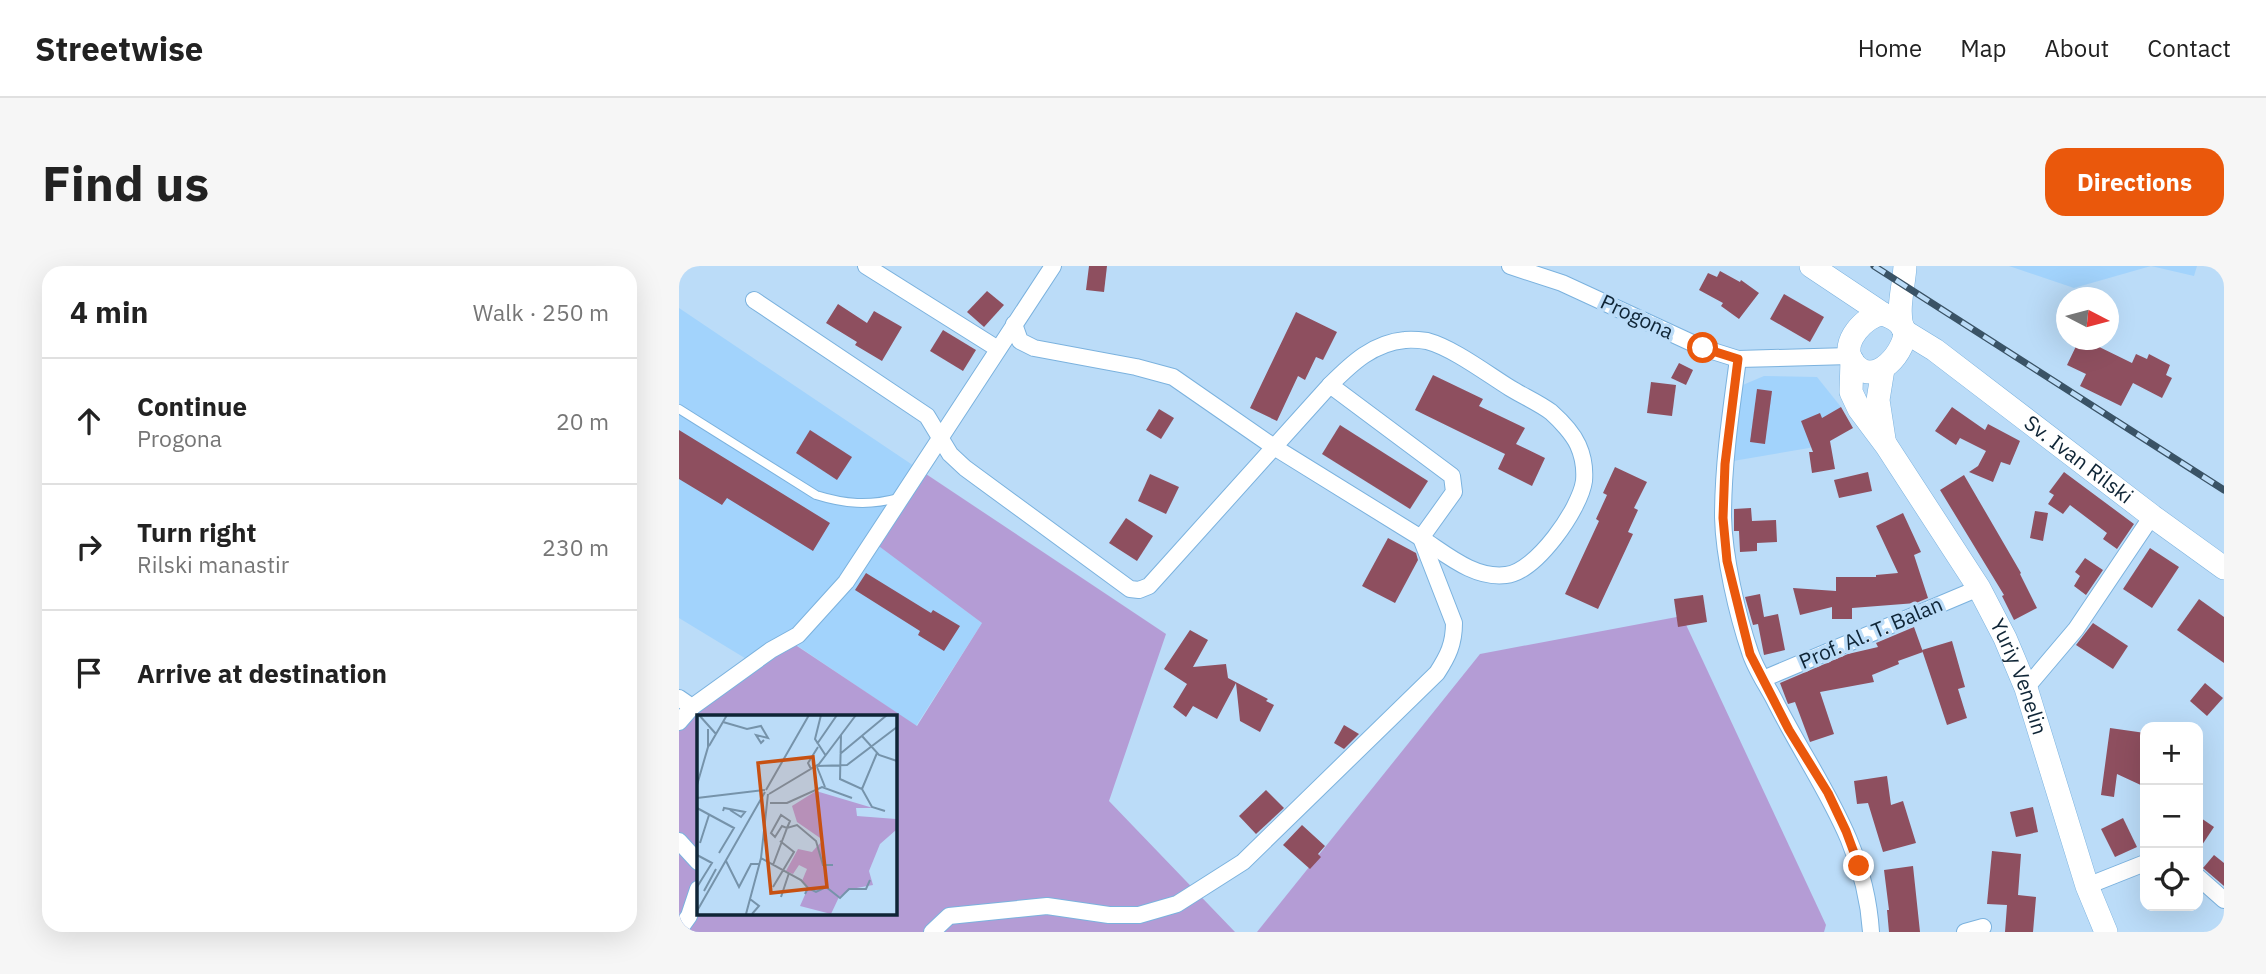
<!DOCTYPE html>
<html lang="en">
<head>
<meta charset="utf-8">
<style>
	:root { --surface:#fff; --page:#f6f6f6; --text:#222; --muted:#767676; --line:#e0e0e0; --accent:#ea580c }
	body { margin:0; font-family:"IBM Plex Sans",sans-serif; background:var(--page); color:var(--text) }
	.controls { position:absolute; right:21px; bottom:21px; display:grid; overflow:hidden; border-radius:14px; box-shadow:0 7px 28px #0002 }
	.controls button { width:63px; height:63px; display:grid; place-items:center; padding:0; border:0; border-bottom:2px solid var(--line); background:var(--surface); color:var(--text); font:35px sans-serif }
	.compass { position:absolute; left:1377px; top:21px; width:63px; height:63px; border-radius:50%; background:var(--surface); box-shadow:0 7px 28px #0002; rotate:96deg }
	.stop { position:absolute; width:21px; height:21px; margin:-16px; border:5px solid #ea580c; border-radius:50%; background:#fff }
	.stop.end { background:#ea580c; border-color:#fff; box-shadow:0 2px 7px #0008 }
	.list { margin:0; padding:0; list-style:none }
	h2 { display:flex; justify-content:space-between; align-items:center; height:91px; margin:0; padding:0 28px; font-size:30px }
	h2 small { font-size:23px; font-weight:400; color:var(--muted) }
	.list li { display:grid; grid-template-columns:46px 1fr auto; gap:21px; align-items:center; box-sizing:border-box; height:126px; padding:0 28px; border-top:2px solid var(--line) }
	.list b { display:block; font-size:26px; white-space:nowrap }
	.list p { margin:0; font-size:23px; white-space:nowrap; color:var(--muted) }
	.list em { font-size:23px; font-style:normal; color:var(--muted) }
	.icon { flex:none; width:38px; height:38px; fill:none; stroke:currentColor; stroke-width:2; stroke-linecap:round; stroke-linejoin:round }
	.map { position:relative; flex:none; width:1545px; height:666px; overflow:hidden; border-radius:21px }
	header { display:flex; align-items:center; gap:42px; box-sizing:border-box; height:98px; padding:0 35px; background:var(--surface); border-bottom:2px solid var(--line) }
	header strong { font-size:33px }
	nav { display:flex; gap:38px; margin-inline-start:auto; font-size:24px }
	.intro { display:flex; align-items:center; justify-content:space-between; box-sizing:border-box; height:168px; padding:0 42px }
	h1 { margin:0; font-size:49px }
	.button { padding:18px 32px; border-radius:21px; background:var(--accent); color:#fff; font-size:24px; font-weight:700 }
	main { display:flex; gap:42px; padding:0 42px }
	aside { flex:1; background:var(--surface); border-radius:21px; box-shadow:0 7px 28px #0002 }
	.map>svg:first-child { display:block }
	.built { fill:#a2d3fc }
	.green { fill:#b49cd5; fill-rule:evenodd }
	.building { fill:#8e4f5f }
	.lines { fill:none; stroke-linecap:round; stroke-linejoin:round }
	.lane-casing { stroke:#7bb2de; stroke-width:10 }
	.street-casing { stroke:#7bb2de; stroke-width:18 }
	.secondary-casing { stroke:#7bb2de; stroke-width:24 }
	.lane { stroke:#fff; stroke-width:8 }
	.street { stroke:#fff; stroke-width:16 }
	.secondary { stroke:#fff; stroke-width:23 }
	.rail-casing { stroke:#3a5366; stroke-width:7 }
	.rail { stroke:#bbdcf8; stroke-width:4.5; stroke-dasharray:13; stroke-linecap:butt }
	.route { stroke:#ea580c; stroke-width:9 }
	.labels { text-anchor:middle; stroke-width:7; stroke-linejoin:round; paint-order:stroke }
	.street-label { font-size:21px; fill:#0f2536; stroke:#bbdcf8 }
	.inset-road { fill:none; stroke:#7693aa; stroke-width:2 }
	.view { fill:#c75112; fill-opacity:0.15; stroke:#c75112; stroke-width:3.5 }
	.inset-edge { fill:none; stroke:#0f2536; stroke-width:3.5 }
</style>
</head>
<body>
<header>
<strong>Streetwise</strong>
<nav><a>Home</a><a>Map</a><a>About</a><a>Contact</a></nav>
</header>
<div class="intro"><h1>Find us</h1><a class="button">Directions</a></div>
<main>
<aside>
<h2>4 min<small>Walk · 250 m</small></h2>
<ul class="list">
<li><svg class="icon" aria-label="ahead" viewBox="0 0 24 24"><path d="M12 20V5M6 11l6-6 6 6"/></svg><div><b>Continue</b><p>Progona</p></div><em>20 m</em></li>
<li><svg class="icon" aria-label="right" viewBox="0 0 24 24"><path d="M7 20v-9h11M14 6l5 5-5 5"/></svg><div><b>Turn right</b><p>Rilski manastir</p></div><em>230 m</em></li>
<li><svg class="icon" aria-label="arrive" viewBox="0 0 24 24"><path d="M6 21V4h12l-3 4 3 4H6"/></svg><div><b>Arrive at destination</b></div></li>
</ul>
</aside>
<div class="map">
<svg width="1545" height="666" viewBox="0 0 1545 666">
	<rect width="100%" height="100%" fill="#bbdcf8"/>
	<g class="built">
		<polygon points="1330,0 1518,0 1515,10 1472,0 1395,22"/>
		<polygon points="0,42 241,204 194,275 303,357 237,460 110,374 74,397 0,352"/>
		<polygon points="1085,110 1138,111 1162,141 1158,171 1130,182 1054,195 1059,121"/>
	</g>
	<g class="green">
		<path d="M 241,204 L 487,368 L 430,535 L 556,666 L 0,666 L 0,432 L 13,441 L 109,374 L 238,460 L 303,357 L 193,275 ZM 19,451 L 215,451 L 215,647 L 19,647 Z"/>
		<polygon points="1003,350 1147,659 1145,666 578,666 801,388"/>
	</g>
	<g class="building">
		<polygon points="410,0 428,0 425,26 407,24"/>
		<polygon points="1041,5 1061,16 1062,14 1080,27 1060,53 1042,40 1044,37 1020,24 1029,7 1038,11"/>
		<polygon points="308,25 325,39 305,61 288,46"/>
		<polygon points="1105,28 1145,51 1131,76 1091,53"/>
		<polygon points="159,38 188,57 195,45 223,61 203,95 176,79 178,76 147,57"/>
		<polygon points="617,46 658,66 644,94 637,91 626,114 619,110 598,155 571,142"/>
		<polygon points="264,64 297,84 284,105 251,85"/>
		<polygon points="1400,74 1406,74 1453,97 1457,88 1468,93 1470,88 1491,99 1487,109 1493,112 1483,132 1454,117 1442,140 1401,120 1407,108 1388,99"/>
		<polygon points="1000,97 1014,104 1007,119 992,112"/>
		<polygon points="754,109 804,133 800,140 846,162 837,178 866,192 853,220 819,203 826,188 736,144"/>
		<polygon points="972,116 997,119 993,150 968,147"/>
		<polygon points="1078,123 1093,125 1086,178 1071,176"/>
		<polygon points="1162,141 1174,162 1151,175 1156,203 1133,207 1130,186 1134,186 1122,155 1141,147 1143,152"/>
		<polygon points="1273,141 1306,164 1309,158 1341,175 1331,199 1322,196 1314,216 1290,206 1299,200 1307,185 1281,172 1277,179 1256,165"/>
		<polygon points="480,143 495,152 482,173 467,164"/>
		<polygon points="661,159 749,215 731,243 643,188"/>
		<polygon points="0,164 151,257 134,285 48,232 43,239 0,213"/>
		<polygon points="131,164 173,191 158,214 117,187"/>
		<polygon points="936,201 968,216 955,242 959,244 949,266 954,268 919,343 886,328 920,255 917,253 928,229 924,227"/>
		<polygon points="1189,206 1193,225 1160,232 1155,214"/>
		<polygon points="1385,206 1455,258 1438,283 1424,273 1428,267 1391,239 1384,248 1369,238 1375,229 1370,226"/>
		<polygon points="471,208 500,221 487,248 459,235"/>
		<polygon points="1285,209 1342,307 1341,308 1358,342 1335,354 1323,330 1325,329 1261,224"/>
		<polygon points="1072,242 1073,255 1097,254 1098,276 1078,277 1078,285 1061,286 1060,265 1055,265 1055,243"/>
		<polygon points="1356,245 1369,247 1364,275 1351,272"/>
		<polygon points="1224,247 1242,286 1235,289 1249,332 1237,337 1173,342 1173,353 1153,353 1153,341 1121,349 1114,322 1157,325 1157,311 1197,311 1197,309 1219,307 1197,260"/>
		<polygon points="447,252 474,270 458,295 430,277"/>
		<polygon points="709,272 737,287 739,294 716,337 683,320"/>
		<polygon points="1471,282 1500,301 1473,342 1444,323"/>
		<polygon points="1406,292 1424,304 1407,329 1395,320 1401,310 1396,306"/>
		<polygon points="187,307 252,347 254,344 281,360 265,385 239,369 241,365 176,324"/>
		<polygon points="1081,328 1085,351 1099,348 1106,384 1085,389 1079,358 1074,359 1066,331"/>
		<polygon points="1024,329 1028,356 999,361 995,333"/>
		<polygon points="1520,333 1545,351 1545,397 1498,364"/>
		<polygon points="1414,357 1449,380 1434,403 1397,379"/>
		<polygon points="1235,361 1244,386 1219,395 1220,398 1193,409 1195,416 1141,426 1155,468 1131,476 1116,436 1109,438 1101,417 1169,388 1199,381 1197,377"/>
		<polygon points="511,364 529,374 514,401 547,398 549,412 589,433 587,435 595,439 581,466 561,455 557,417 538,453 514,440 507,451 494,441 508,418 485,403"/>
		<polygon points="1273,375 1286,421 1279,423 1288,452 1268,459 1243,384"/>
		<polygon points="1526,417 1544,432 1528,450 1511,435"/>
		<polygon points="665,459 680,468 665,483 655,477"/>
		<polygon points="1431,462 1466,467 1466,521 1438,508 1435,531 1422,529"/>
		<polygon points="1208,510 1212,539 1224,535 1237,577 1204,586 1189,537 1178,538 1175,515"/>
		<polygon points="587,524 605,542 577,568 560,550"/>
		<polygon points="1354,541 1359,566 1337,571 1331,546"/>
		<polygon points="1519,550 1535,561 1519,585"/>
		<polygon points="1444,552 1458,581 1436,591 1422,563"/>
		<polygon points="623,559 646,580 639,588 642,591 631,603 604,579"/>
		<polygon points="1313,585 1342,588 1339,629 1357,631 1354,666 1326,666 1328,639 1308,638"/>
		<polygon points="1535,589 1545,597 1545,620 1524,602"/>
		<polygon points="1234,600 1241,666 1210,666 1208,644 1210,644 1205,604"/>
	</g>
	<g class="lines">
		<g class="lane-casing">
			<path id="lane" d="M 0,143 L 137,229 C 166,238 190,240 219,232"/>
		</g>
		<g class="street-casing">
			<g id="street">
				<polyline points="187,0 319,83"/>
				<polyline points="831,0 883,17 1024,82 1059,93 1171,90"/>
				<polyline points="75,34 248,150 271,188 286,202 451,323 460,324 470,320 651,119"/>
				<path d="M 335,58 L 341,75 L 355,82 L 457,101 L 494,111 L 595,181 L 742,272 L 775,226 L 773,210 L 651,119 C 673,97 694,77 726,74 C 733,73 741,74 748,75 C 774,82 807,107 831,122 C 844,130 860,137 872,146 C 881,154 894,168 899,179 C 904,190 906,203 905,215 C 901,243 857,306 827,309 C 795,313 767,288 742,272"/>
				<path d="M 1059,93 C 1052,145 1044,198 1044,251 C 1045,291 1058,348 1071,386 C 1076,402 1087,418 1095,433 C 1135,513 1186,572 1192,666"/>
				<polyline points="1084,413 1300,322"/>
				<polyline points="1347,422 1397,363 1473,250"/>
				<polyline points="0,432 13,441 92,384 119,369 167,316 374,0"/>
				<polyline points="0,456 13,441"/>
				<polyline points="0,575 19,596"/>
				<polyline points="1519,611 1545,634"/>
				<polyline points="1408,620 1466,597"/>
				<polyline points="0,664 10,650 19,623"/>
				<path d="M 253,666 L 270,650 L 368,640 L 430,649 L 460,649 L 498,638 L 564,596 L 758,407 C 769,390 775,378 775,357 L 742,272"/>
				<polyline points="1286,666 1304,661"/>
			</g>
		</g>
		<g class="secondary-casing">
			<g id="secondary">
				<polyline points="1132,0 1204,48"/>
				<path d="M 1204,48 C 1212,51 1222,55 1225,64 C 1230,81 1195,127 1173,95 C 1161,77 1186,49 1204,48 Z"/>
				<path d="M 1223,61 C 1218,41 1225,20 1226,0"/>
				<path id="s1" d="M 1225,65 L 1256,84 L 1473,250 L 1545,302"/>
				<path id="s2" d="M 1173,94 L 1172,126 L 1180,143 L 1207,179 L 1300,322 L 1326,372 L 1347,422 L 1408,620 L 1427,666"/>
				<polyline points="1204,103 1199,134 1205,173"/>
			</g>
		</g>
		<use href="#lane" class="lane"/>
		<use href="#street" class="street"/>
		<use href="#secondary" class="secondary"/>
		<g class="rail-casing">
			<polyline id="rail" points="1195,0 1545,224"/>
		</g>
		<use href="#rail" class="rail"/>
	</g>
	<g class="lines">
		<polyline class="route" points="1024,82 1059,93 1046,198 1044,252 1048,295 1071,388 1110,464 1149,527 1167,565 1180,600"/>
	</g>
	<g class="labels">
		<g class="street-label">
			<text transform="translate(958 51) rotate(25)" y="7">Progona</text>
			<text dy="7" stroke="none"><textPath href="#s1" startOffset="217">Sv. Ivan Rilski</textPath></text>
			<text transform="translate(1192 367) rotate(-23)" y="7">Prof. Al. T. Balan</text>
			<text dy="7" stroke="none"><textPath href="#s2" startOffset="364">Yuriy Venelin</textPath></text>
		</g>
	</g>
	<g transform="translate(18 449)">
		<rect width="200" height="200" fill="#bbdcf8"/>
		<path d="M 119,76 L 176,93 L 159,93 L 160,101 L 199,104 L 199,115 L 183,129 L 172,156 L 176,170 L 154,174 L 142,182 L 134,199 L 103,191 L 111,173 L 105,166 L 110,154 L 102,150 L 96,159 L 89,156 L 101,134 L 115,137 L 126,125 L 100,107 L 95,91 Z" fill="#b49cd5"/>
		<path class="inset-road" d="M 2,0 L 19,19M 124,0 L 118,24 L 129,41M 26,7 L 50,14 L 64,11 L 71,23 L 59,20 L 64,28 L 67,25M 144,20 L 143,64 L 165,74 L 175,92 L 188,96M 165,21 L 182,40 L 200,46M 120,29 L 140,0M 12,31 L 30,0M 143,39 L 190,0M 120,51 L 150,50 L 200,12M 120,52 L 128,72M 114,54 L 111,48 L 121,32M 0,70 L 11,32 L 11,14M 165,74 L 180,38M 69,75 L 112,0M 72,79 L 122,49 L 159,0M 0,83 L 68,75M 73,88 L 90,88 L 125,72 L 155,83M 0,93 L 37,113 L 22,138M 26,96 L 27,93 L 48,97 L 44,102 L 33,95M 3,128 L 12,100M 0,140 L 15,148 L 0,172M 64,143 L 104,165 L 111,173 L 108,179M 29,146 L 42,172 L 54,149 L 62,149M 76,150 L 90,113 L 85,111 L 78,122 L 74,118 L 84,100 L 93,106 L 90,113 L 100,110 L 119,126 L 126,150 L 136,150M 76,172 L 97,137 L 83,126M 111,173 L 119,177 L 129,172 L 143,183 L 152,174 L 169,174 L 173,165M 7,176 L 19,154M 84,182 L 92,158M 53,184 L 62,191 L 55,199M 0,196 L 68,77M 49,199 L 64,143 L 71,79"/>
		<path class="view" d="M 116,42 L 130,172 L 74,178 L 61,48 Z"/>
		<rect width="200" height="200" class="inset-edge"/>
	</g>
</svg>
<div class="controls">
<button>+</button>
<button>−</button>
<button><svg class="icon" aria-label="locate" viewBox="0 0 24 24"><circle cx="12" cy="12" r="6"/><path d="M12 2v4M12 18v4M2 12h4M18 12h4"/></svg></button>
</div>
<svg class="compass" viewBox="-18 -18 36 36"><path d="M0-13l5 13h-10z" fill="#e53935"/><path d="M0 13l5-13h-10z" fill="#767676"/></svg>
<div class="stop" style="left:1024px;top:82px"></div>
<div class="stop end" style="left:1180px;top:600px"></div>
</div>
</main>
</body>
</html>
